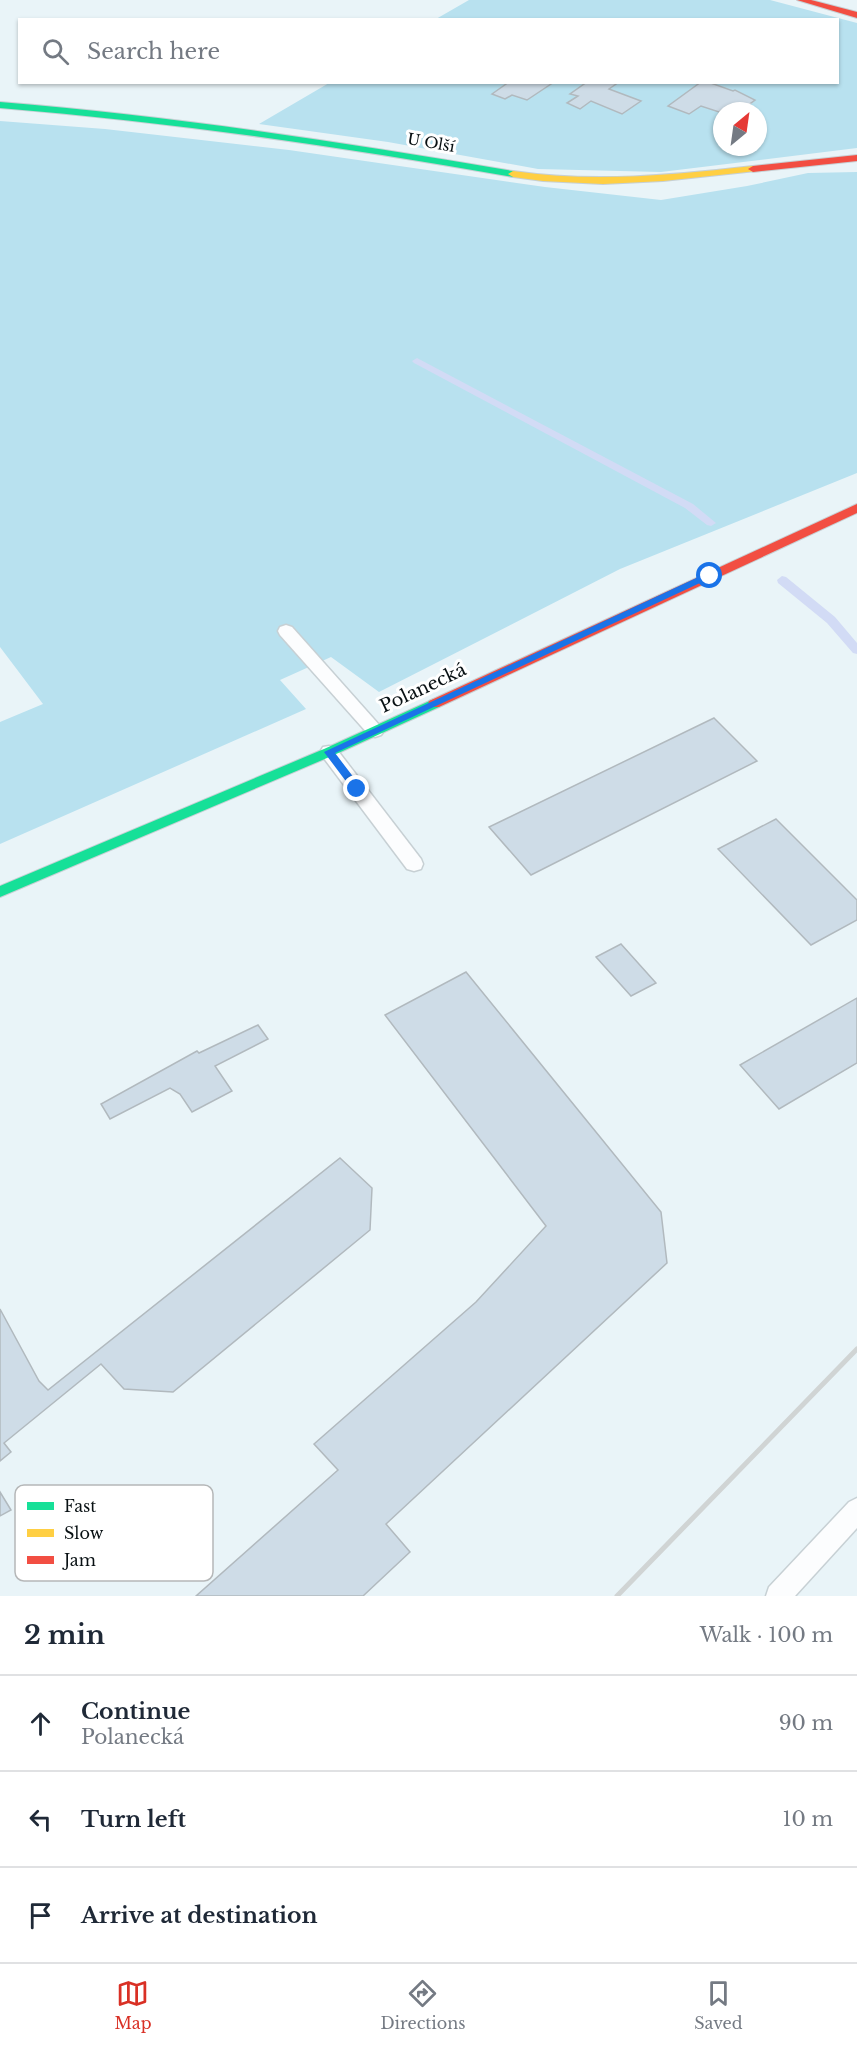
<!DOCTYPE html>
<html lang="en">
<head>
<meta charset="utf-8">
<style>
	:root { --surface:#fff; --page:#f2f2f3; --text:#1f2937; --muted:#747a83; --line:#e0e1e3; --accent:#d93025 }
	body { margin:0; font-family:"Libre Baskerville",serif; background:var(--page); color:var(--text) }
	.compass { position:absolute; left:713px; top:102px; width:54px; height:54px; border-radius:50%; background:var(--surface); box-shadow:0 2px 4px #0004; rotate:29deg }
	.stop { position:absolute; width:18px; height:18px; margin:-14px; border:4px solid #1a73e8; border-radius:50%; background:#fff }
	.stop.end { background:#1a73e8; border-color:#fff; box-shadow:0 2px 6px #0008 }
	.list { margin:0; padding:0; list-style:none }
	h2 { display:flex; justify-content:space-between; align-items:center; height:78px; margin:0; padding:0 24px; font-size:26px }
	h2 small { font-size:20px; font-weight:400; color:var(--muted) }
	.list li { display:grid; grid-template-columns:39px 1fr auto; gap:18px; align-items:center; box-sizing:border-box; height:96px; padding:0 24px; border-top:2px solid var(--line) }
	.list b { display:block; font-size:22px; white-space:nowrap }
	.list p { margin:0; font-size:20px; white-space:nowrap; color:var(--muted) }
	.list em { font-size:20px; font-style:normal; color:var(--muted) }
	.icon { flex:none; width:33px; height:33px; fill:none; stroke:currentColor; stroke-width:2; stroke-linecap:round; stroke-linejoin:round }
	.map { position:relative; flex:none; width:857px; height:1596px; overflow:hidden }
	.search { position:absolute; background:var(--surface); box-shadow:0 2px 4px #0004; left:18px; right:18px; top:18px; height:66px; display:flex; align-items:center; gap:15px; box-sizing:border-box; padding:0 21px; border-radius:0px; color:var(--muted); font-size:22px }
	.sheet { height:366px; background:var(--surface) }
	nav { display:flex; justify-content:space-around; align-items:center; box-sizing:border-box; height:84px; border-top:2px solid var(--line); background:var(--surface); font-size:16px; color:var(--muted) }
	nav a { display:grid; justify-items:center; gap:3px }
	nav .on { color:var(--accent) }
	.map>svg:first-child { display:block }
	.green { fill:#b8e1ef; fill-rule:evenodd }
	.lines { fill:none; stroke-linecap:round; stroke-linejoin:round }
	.stream { fill:#d2dbf5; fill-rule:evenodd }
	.building { fill:#cedce7; stroke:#b1b9be; stroke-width:1.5 }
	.lane-casing { stroke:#c7d0d4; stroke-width:3 }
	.fast-casing { stroke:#c7d0d4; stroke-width:2 }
	.slow-casing { stroke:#c7d0d4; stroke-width:2 }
	.jam-casing { stroke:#c7d0d4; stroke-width:2 }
	.lane { fill:#fcfdfe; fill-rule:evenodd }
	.fast { fill:#16e098; fill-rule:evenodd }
	.slow { fill:#ffcf43; fill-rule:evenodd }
	.jam { fill:#f24e42; fill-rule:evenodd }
	.rail { stroke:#d0d4d4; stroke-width:5 }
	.route { fill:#1a73e8 }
	.labels { text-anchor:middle; stroke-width:6; stroke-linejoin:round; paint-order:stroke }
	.far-street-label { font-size:15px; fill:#081013; stroke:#fff }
	.street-label { font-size:18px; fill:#081013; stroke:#fff }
	.key { fill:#fff; stroke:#b5b7b8; stroke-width:1.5 }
	.key-label { font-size:16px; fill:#081013 }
</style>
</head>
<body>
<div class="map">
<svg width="857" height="1596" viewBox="0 0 857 1596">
	<rect width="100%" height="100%" fill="#e9f4f8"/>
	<g class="green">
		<path d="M 469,0 L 770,0 L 857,23 L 857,148 L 661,172 L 538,169 L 388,142 L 259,124 L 329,83 L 838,82 L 838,20 L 436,19 ZM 722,111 L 758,111 L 758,147 L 722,147 Z"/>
		<polygon points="0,121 105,129 289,150 545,187 661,200 747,186 808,173 857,172 857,473 620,569 379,692 331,657 280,680 306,709 0,844 0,722 43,704 0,647"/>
	</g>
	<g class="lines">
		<g class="stream">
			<polygon points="417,358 693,504 716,523 711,526 707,525 685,508 414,363 412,361"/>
			<polygon points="782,576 786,577 835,617 857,643 857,654 853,653 827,623 778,583 777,580"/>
		</g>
	</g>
	<g class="building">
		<polygon points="509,82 554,82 527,100 512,95 505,99 492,94"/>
		<polygon points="587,82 619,82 609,89 641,101 622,114 591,101 580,109 567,103 578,96 570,94"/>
		<polygon points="701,82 708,82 733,91 735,90 755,100 740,111 722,110 719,112 701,106 689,114 668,106"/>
		<polygon points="714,718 757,761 531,875 489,827"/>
		<polygon points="776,819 857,900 857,920 811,945 718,849"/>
		<polygon points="621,944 656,983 631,996 596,957"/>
		<polygon points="466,972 661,1212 667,1263 386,1524 410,1552 363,1596 196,1596 338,1470 314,1444 476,1302 546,1226 385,1015"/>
		<polygon points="857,998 857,1063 779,1109 740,1065"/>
		<polygon points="258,1025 268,1039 215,1066 232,1091 192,1112 180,1094 170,1088 110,1119 101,1104 197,1051 199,1053"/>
		<polygon points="340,1158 372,1188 370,1230 173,1392 124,1389 101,1364 4,1443 11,1452 0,1461 0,1309 39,1381 48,1390"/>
		<polygon points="0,1492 11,1510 0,1516"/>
	</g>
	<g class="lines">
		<g class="lane-casing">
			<g id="lane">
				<polygon points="286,625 292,627 381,727 384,731 381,735 375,737 369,735 280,635 278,631 280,627"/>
				<polygon points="329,746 335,747 421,859 423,864 421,869 414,871 407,869 323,757 320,752 323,747"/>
				<polygon points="857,1498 857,1528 795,1596 766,1596 769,1587 849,1502"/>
			</g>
		</g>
		<g class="fast-casing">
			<g id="fast">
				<path d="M 0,102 C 172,116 343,142 513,171 L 518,174 L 513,177 C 343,147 172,122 0,108 Z"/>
				<polygon points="434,699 440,704 439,707 334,755 0,897 0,886 324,749"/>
			</g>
		</g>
		<g class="slow-casing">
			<path id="slow" d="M 753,166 L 758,169 L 756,171 L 663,181 L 603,184 L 543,181 L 513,177 L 508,174 L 513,171 C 594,183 672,175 753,166 Z"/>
		</g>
		<g class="jam-casing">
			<g id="jam">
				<polygon points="797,0 811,0 857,12 857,18"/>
				<polygon points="857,155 857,161 753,172 748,169 753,166"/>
				<polygon points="857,504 857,513 439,707 429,707 428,704 429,701"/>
			</g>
		</g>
		<use href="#lane" class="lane"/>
		<use href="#fast" class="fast"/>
		<use href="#slow" class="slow"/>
		<use href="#jam" class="jam"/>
		<polyline class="rail" points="617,1596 857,1349"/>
	</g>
	<polygon class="route" points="707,573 715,576 335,753 361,787 361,792 354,792 324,752"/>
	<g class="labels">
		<g class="far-street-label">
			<text transform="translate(431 143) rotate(10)" y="5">U Olší</text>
		</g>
		<g class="street-label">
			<text transform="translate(423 688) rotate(-25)" y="6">Polanecká</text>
		</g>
	</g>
	<rect x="15" y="1485" width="198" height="96" rx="9" class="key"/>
	<rect x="27" y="1502" width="27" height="8" fill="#16e098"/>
	<rect x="27" y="1529" width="27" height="8" fill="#ffcf43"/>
	<rect x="27" y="1556" width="27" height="8" fill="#f24e42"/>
	<g class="key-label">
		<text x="64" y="1512">Fast</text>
		<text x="64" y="1539">Slow</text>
		<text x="64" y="1566">Jam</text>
	</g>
</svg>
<svg class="compass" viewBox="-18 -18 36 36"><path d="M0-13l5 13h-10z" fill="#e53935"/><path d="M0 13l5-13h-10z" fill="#747a83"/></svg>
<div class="stop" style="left:710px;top:576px"></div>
<div class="stop end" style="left:357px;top:789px"></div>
<div class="search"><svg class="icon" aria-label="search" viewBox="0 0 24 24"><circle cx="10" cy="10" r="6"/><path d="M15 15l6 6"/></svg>Search here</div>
</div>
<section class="sheet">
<h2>2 min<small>Walk · 100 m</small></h2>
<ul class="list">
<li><svg class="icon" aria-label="ahead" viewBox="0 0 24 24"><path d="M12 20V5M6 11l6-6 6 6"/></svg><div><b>Continue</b><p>Polanecká</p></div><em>90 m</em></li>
<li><svg class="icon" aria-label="left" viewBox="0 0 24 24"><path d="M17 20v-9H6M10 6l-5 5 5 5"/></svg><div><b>Turn left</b></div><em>10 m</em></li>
<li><svg class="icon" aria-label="arrive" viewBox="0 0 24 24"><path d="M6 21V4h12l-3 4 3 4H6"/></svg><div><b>Arrive at destination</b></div></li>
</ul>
</section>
<nav>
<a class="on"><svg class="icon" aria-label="map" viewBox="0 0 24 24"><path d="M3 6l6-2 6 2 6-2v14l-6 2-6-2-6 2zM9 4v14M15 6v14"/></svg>Map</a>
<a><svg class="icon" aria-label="directions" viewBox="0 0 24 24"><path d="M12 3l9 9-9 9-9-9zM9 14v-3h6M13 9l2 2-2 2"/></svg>Directions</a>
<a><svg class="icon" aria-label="saved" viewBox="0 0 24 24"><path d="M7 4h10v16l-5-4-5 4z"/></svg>Saved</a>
</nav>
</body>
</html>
